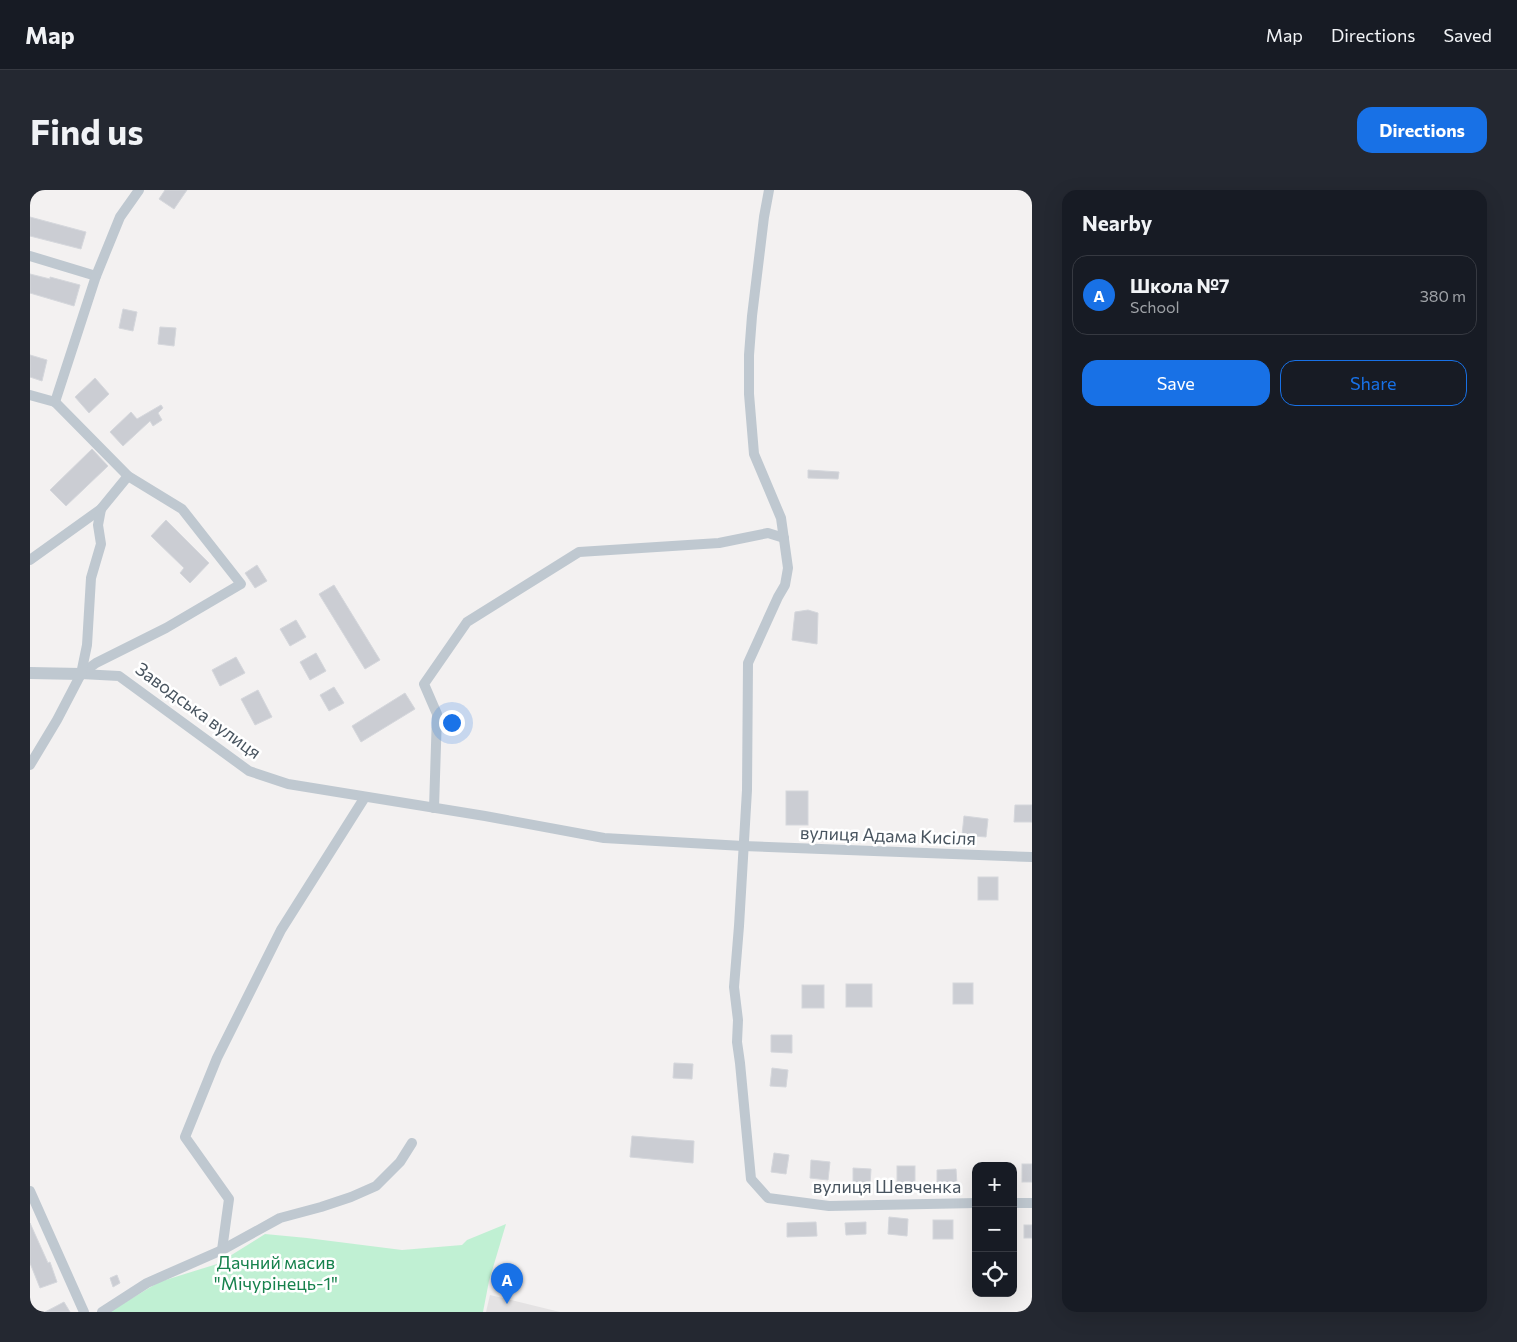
<!DOCTYPE html>
<html lang="en">
<head>
<meta charset="utf-8">
<style>
	:root { --surface:#171b24; --page:#242831; --text:#f1f3f6; --muted:#9ea1a6; --line:#363941; --accent:#1871e6 }
	body { margin:0; font-family:Commissioner,sans-serif; background:var(--page); color:var(--text) }
	.controls { position:absolute; right:15px; bottom:15px; display:grid; overflow:hidden; border-radius:10px; box-shadow:0 5px 20px #0002 }
	.controls button { width:45px; height:45px; display:grid; place-items:center; padding:0; border:0; border-bottom:1px solid var(--line); background:var(--surface); color:var(--text); font:25px sans-serif }
	.you { position:absolute; left:421px; top:532px; width:18px; height:18px; margin:-12px; border:4px solid #fff; border-radius:50%; background:#1a73e8; box-shadow:0 0 0 8px #1a73e833 }
	.badge { display:grid; place-items:center; width:32px; height:32px; border-radius:50%; background:var(--accent); color:#fff; font-size:16px; font-weight:700 }
	.pin { position:absolute; translate:-50% -41px; filter:drop-shadow(0 1px 2px #0008) }
	.pin::after { content:''; position:absolute; top:26px; width:18px; height:15px; background:inherit; clip-path:polygon(0 0,100% 0,50% 100%) }
	.list { margin:0; padding:0; list-style:none }
	h2 { display:flex; justify-content:space-between; align-items:center; height:65px; margin:0; padding:0 20px; font-size:21px }
	h2 small { font-size:16px; font-weight:400; color:var(--muted) }
	.list li { display:grid; grid-template-columns:32px 1fr auto; gap:15px; align-items:center; box-sizing:border-box; height:80px; margin:0 10px 10px; padding:0 10px; border:1px solid var(--line); border-radius:15px }
	.list b { display:block; font-size:19px; white-space:nowrap }
	.list p { margin:0; font-size:16px; white-space:nowrap; color:var(--muted) }
	.list em { font-size:16px; font-style:normal; color:var(--muted) }
	.actions { display:flex; gap:10px; padding:15px 20px }
	.actions a { flex:1; padding:11px 0; border:1px solid var(--accent); border-radius:15px; text-align:center; font-size:18px; color:var(--accent) }
	.actions .main { background:var(--accent); color:#fff }
	.icon { flex:none; width:28px; height:28px; fill:none; stroke:currentColor; stroke-width:2; stroke-linecap:round; stroke-linejoin:round }
	.map { position:relative; flex:none; width:1002px; height:1122px; overflow:hidden; border-radius:15px }
	header { display:flex; align-items:center; gap:30px; box-sizing:border-box; height:70px; padding:0 25px; background:var(--surface); border-bottom:1px solid var(--line) }
	header strong { font-size:24px }
	nav { display:flex; gap:28px; margin-inline-start:auto; font-size:18px }
	.intro { display:flex; align-items:center; justify-content:space-between; box-sizing:border-box; height:120px; padding:0 30px }
	h1 { margin:0; font-size:35px }
	.button { padding:12px 22px; border-radius:15px; background:var(--accent); color:#fff; font-size:18px; font-weight:700 }
	main { display:flex; gap:30px; padding:0 30px }
	aside { flex:1; background:var(--surface); border-radius:15px; box-shadow:0 5px 20px #0002 }
	.map>svg:first-child { display:block }
	.education { fill:#e4e2e3 }
	.green { fill:#c0f0d3 }
	.building { fill:#cbcdd3; stroke:#d5d7dc }
	.lines { fill:none; stroke-linecap:round; stroke-linejoin:round }
	.minor { stroke:#bfc8d0; stroke-width:10 }
	.tertiary { stroke:#bfc8d0; stroke-width:12 }
	.labels { text-anchor:middle; stroke-width:5; stroke-linejoin:round; paint-order:stroke }
	.street-label { font-size:18px; fill:#48545f; stroke:#fff }
	.park-label { font-size:18px; fill:#17824d; stroke:#fff }
</style>
</head>
<body>
<header>
<strong>Map</strong>
<nav><a>Map</a><a>Directions</a><a>Saved</a></nav>
</header>
<div class="intro"><h1>Find us</h1><a class="button">Directions</a></div>
<main>
<div class="map">
<svg width="1002" height="1122" viewBox="0 0 1002 1122">
	<rect width="100%" height="100%" fill="#f3f1f1"/>
	<polygon class="education" points="460,1105 530,1122 456,1122"/>
	<polygon class="green" points="476,1034 459,1091 453,1122 79,1122 129,1092 187,1074 235,1044 277,1048 372,1060 432,1055 437,1050"/>
	<g class="building">
		<polygon points="135,0 157,0 144,19 129,9"/>
		<polygon points="0,27 56,42 51,59 0,46"/>
		<polygon points="0,84 20,89 20,87 50,95 44,116 0,103"/>
		<polygon points="93,119 107,122 103,141 89,138"/>
		<polygon points="130,137 146,138 144,156 128,154"/>
		<polygon points="0,165 17,170 12,191 0,187"/>
		<polygon points="65,188 79,204 59,223 45,207"/>
		<polygon points="131,215 133,218 128,223 132,230 123,236 120,231 93,256 80,242 101,222 107,229"/>
		<polygon points="62,259 78,276 36,316 20,300"/>
		<polygon points="778,280 809,282 808,289 778,288"/>
		<polygon points="136,330 179,373 160,393 150,383 154,378 121,346"/>
		<polygon points="227,375 237,391 225,398 215,383"/>
		<polygon points="304,395 350,470 335,479 289,404"/>
		<polygon points="778,420 788,423 787,454 762,450 765,422"/>
		<polygon points="266,430 276,447 260,456 250,439"/>
		<polygon points="286,463 296,481 280,490 270,472"/>
		<polygon points="206,467 215,483 190,496 182,480"/>
		<polygon points="304,497 314,513 299,521 290,505"/>
		<polygon points="228,500 242,527 225,535 211,509"/>
		<polygon points="375,503 385,519 331,552 322,536"/>
		<rect x="756" y="601" width="22" height="34"/>
		<polygon points="985,615 1002,615 1002,632 984,632"/>
		<polygon points="934,626 958,629 956,647 932,645"/>
		<rect x="948" y="687" width="20" height="23"/>
		<rect x="923" y="793" width="20" height="21"/>
		<rect x="816" y="794" width="26" height="23"/>
		<rect x="772" y="795" width="22" height="23"/>
		<polygon points="741,845 762,845 762,863 741,862"/>
		<polygon points="644,873 663,874 662,889 643,888"/>
		<polygon points="742,878 758,880 756,897 740,896"/>
		<polygon points="602,946 664,951 663,973 600,967"/>
		<polygon points="744,963 759,965 756,984 741,982"/>
		<polygon points="781,970 800,972 798,990 780,988"/>
		<rect x="992" y="974" width="10" height="18"/>
		<rect x="867" y="976" width="18" height="18"/>
		<polygon points="823,978 841,979 840,995 823,994"/>
		<polygon points="926,979 927,994 907,995 907,980"/>
		<polygon points="859,1027 878,1029 877,1046 858,1044"/>
		<rect x="903" y="1030" width="20" height="19"/>
		<polygon points="786,1032 787,1046 757,1047 757,1033"/>
		<polygon points="836,1032 836,1044 816,1045 815,1033"/>
		<polygon points="0,1033 18,1073 20,1072 27,1092 10,1098 0,1073"/>
		<rect x="994" y="1035" width="8" height="13"/>
		<polygon points="87,1085 90,1093 83,1097 80,1088"/>
		<polygon points="34,1112 40,1122 15,1122"/>
	</g>
	<g class="lines">
		<g class="minor">
			<polyline points="739,0 734,27 722,126 719,165 719,204 724,264 751,328 758,378 755,395 748,407 718,473 717,600 709,736 704,797 708,830 707,852 710,873 721,989 738,1008 799,1016 946,1013"/>
			<polyline points="0,66 66,86"/>
			<polyline points="0,205 25,212"/>
			<polyline points="25,212 98,286 152,319 211,394 136,438 66,473 51,484"/>
			<polyline points="25,212 66,86 90,27 109,0"/>
			<polyline points="0,370 71,319 98,286"/>
			<polyline points="51,484 89,486 219,581 258,594 455,626 574,648 713,656 1002,667"/>
			<polyline points="0,575 27,530 51,484 57,455 61,388 71,354 68,335 71,319"/>
			<polyline points="404,618 407,524 394,494 437,432 549,362 689,353 738,343 754,348"/>
			<polyline points="0,1001 54,1122"/>
			<polyline points="983,1013 1002,1013"/>
			<polyline points="192,1060 199,1009 155,947 187,868 251,740 335,607"/>
			<polyline points="72,1122 117,1093 192,1060 250,1028 291,1017 321,1007 346,996 370,972 382,953"/>
		</g>
		<polyline class="tertiary" points="0,483 51,484"/>
	</g>
	<g class="labels">
		<g class="street-label">
			<text transform="translate(168 521) rotate(36)" y="6">Заводська вулиця</text>
			<text transform="translate(858 646) rotate(2)" y="6">вулиця Адама Кисіля</text>
			<text x="857" y="1003">вулиця Шевченка</text>
		</g>
		<g class="park-label">
			<text x="246" y="1079">Дачний масив<tspan x="246" dy="21">"Мічурінець-1"</tspan></text>
		</g>
	</g>
</svg>
<div class="controls">
<button>+</button>
<button>−</button>
<button><svg class="icon" aria-label="locate" viewBox="0 0 24 24"><circle cx="12" cy="12" r="6"/><path d="M12 2v4M12 18v4M2 12h4M18 12h4"/></svg></button>
</div>
<div class="you"></div>
<div class="pin badge" style="left:477px;top:1114px">A</div>
</div>
<aside>
<h2>Nearby<small></small></h2>
<ul class="list">
<li><span class="badge">A</span><div><b>Школа №7</b><p>School</p></div><em>380 m</em></li>
</ul>
<div class="actions"><a class="main">Save</a><a>Share</a></div>
</aside>
</main>
</body>
</html>
